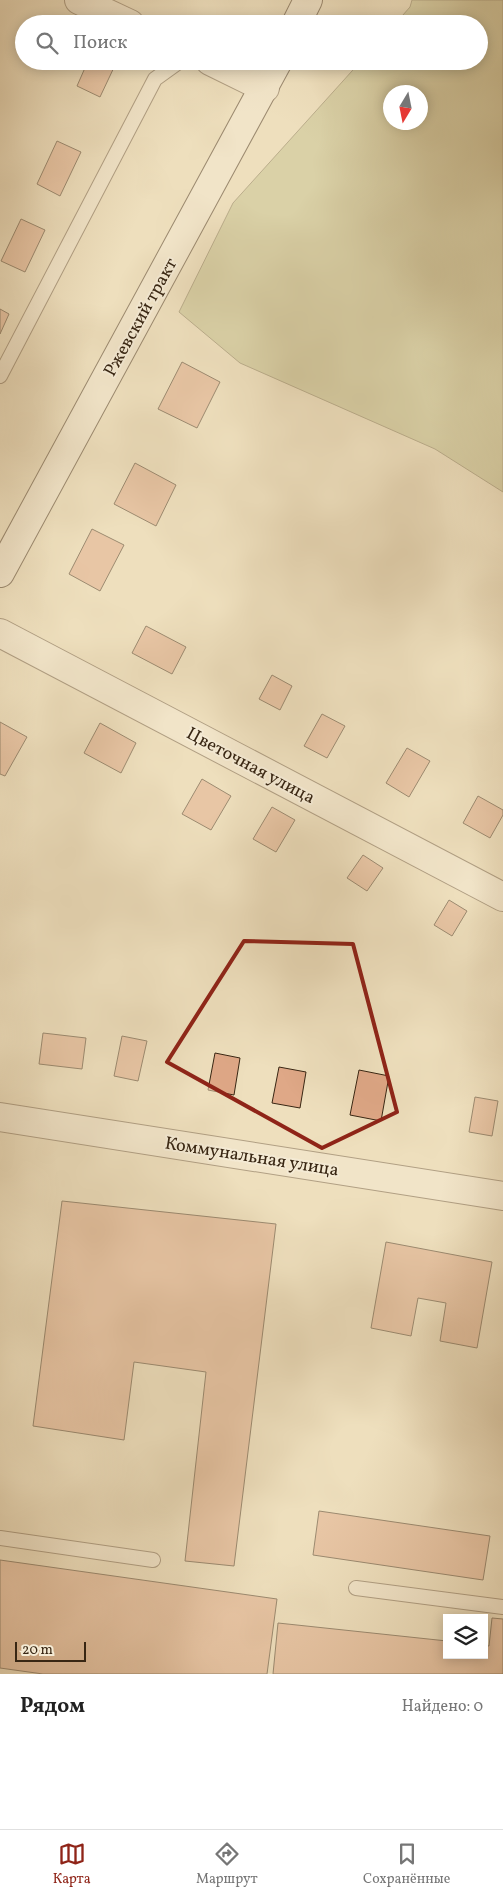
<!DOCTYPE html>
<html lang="ru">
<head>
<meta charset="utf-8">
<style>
	:root { --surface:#fff; --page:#f6f6f6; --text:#222; --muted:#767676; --line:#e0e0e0; --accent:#8f2418 }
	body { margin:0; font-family:Vollkorn,serif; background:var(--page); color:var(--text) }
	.controls { position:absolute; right:15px; bottom:15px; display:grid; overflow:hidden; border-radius:0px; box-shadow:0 2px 12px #0003 }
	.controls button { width:45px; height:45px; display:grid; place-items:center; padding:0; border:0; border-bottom:1px solid var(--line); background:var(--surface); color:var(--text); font:25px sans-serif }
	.compass { position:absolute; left:383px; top:85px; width:45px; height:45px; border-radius:50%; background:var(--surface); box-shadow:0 2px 12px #0003; rotate:190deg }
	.scale { position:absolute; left:15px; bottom:12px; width:71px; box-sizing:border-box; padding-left:5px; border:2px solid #382613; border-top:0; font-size:14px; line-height:18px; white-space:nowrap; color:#382613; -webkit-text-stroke:4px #f4ead4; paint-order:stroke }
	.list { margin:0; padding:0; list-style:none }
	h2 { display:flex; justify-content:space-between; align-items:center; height:65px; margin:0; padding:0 20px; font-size:21px }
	h2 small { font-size:16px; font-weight:400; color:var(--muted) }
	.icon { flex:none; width:28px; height:28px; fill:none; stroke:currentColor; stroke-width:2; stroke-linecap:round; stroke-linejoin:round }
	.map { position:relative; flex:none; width:503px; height:1674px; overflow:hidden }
	.search { position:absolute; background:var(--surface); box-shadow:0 2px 12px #0003; left:15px; right:15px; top:15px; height:55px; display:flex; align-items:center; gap:12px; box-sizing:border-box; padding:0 18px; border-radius:28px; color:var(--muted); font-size:19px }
	.sheet { height:155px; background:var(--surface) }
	nav { display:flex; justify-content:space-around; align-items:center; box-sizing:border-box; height:70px; border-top:1px solid var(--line); background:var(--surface); font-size:14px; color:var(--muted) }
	nav a { display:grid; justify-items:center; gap:2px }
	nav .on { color:var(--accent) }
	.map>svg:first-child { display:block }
	.green { fill:#c0c08c; stroke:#7c7350; fill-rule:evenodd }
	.building { fill:#dfa887; stroke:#382613 }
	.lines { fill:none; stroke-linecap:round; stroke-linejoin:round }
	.service-casing { stroke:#66543e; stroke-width:16 }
	.minor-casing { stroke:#66543e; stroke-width:30 }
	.secondary-casing { stroke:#382613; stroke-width:30 }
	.service { stroke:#f4ead4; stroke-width:14 }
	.minor { stroke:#f4ead4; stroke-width:28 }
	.secondary { stroke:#f4ead4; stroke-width:28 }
	.marked { fill:none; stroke:#8f2418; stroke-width:4; stroke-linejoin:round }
	.labels { text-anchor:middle; stroke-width:4; stroke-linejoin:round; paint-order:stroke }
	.street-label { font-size:18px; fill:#382613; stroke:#f4ead4 }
</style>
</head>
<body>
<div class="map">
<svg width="503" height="1674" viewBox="0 0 503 1674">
	<rect width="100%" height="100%" fill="#eedfbd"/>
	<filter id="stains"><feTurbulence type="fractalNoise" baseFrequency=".004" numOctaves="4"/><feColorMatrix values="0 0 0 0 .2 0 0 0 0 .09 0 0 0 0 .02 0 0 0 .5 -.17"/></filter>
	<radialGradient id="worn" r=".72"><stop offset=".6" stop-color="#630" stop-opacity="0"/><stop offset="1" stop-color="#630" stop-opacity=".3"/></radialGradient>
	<path class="green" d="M 412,0 L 503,0 L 503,492 L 435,449 L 240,363 L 179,312 L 233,203 L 361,61 L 479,61 L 479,24 L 395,24 L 410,7 ZM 390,92 L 420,92 L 420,122 L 390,122 Z"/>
	<g class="building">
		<polygon points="88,61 117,61 100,97 77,86"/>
		<polygon points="57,141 81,152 60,196 37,184"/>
		<polygon points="21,219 45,230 25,272 1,261"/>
		<polygon points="0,309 9,314 0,334"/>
		<polygon points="182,362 220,382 197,428 158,409"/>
		<polygon points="135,463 176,485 156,526 114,504"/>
		<polygon points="92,529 124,545 100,591 69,574"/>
		<polygon points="146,626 186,647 172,674 132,653"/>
		<polygon points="272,675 292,686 280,710 259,699"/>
		<polygon points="322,714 345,726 327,758 304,746"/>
		<polygon points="0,722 27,737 5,776 0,774"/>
		<polygon points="100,723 136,743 121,773 84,753"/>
		<polygon points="407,748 430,761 409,797 386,783"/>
		<polygon points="202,779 231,796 211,830 182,814"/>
		<polygon points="478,796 503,810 503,815 490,838 463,823"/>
		<polygon points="272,807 295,820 276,852 253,839"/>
		<polygon points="363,855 383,868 367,891 347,878"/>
		<polygon points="449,900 467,911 452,936 434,925"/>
		<polygon points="43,1033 86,1038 82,1069 39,1064"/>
		<polygon points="122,1036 147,1041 138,1081 114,1076"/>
		<polygon points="215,1053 240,1058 234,1095 208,1090"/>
		<polygon points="279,1067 306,1072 300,1108 272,1103"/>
		<polygon points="359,1070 389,1076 381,1121 350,1115"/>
		<polygon points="475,1097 498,1101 492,1136 469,1132"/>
		<polygon points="62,1201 276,1224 234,1566 185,1561 206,1372 134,1362 124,1440 33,1426"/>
		<polygon points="386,1242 492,1262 477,1348 440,1341 446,1303 418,1298 411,1336 371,1328"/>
		<polygon points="319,1511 490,1536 483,1580 313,1555"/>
		<polygon points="0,1560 277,1599 267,1674 43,1674 0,1668"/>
		<polygon points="492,1618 503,1619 503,1674 273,1674 278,1623 447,1641 447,1655 484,1655 484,1645 489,1646"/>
	</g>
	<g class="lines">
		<g class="service-casing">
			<g id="service">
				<polyline points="0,376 155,79 180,61"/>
				<polyline points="0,1538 153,1560"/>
				<polyline points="356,1588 503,1607"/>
			</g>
		</g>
		<g class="minor-casing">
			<g id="minor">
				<polyline points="79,0 130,24"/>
				<polyline points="210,61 265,88"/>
				<polyline points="0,633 503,897"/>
				<polyline points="0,1117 503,1196"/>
			</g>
		</g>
		<g class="secondary-casing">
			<g id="secondary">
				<polyline points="296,24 308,0"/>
				<polyline points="0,573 278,61"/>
			</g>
		</g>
		<use href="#service" class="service"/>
		<use href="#minor" class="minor"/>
		<use href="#secondary" class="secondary"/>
	</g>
	<path d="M0 0H503V1674H0ZM 244,941 L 353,944 L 397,1112 L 322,1148 L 167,1062 Z" fill="#eedfbd" fill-opacity=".55" fill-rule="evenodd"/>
	<path class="marked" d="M 244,941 L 353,944 L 397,1112 L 322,1148 L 167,1062 Z"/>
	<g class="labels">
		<g class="street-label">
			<text transform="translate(140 317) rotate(-61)" y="6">Ржевский тракт</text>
			<text transform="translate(251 765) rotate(28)" y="6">Цветочная улица</text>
			<text transform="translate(252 1156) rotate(9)" y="6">Коммунальная улица</text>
		</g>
	</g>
	<rect width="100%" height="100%" filter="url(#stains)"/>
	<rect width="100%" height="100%" fill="url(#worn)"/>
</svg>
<div class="controls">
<button><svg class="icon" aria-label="layers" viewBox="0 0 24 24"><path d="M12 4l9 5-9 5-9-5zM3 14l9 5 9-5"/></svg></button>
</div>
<svg class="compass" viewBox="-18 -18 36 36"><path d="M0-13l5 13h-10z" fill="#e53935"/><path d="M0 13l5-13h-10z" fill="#767676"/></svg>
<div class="scale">20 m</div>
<div class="search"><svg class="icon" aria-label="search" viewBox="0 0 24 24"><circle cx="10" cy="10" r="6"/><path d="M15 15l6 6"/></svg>Поиск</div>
</div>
<section class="sheet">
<h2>Рядом<small>Найдено: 0</small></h2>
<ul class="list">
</ul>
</section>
<nav>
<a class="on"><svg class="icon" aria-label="map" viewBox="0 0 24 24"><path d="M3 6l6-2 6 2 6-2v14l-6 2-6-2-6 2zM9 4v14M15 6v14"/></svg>Карта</a>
<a><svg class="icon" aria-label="directions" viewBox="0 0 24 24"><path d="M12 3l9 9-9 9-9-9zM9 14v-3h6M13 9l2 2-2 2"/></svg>Маршрут</a>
<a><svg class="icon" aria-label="saved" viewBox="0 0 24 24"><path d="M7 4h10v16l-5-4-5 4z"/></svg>Сохранённые</a>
</nav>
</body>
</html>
